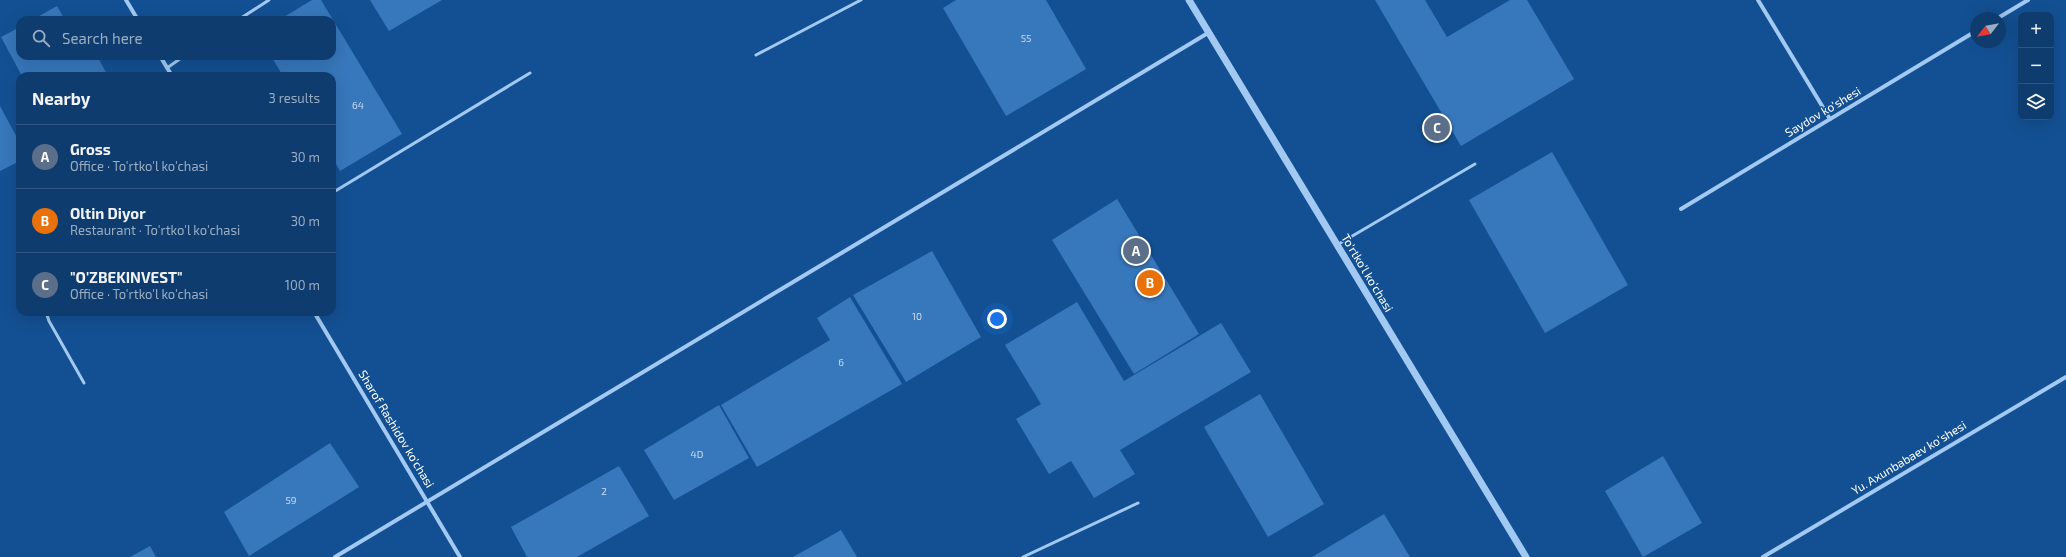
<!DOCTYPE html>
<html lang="en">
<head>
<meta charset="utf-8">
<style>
	:root { --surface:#0e3c6e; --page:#174373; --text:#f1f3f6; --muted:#9badc2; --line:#2e5681; --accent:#ffcb62 }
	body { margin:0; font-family:"Exo 2",sans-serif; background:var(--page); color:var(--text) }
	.controls { position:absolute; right:12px; top:12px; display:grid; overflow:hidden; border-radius:8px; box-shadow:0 4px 16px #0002 }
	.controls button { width:36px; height:36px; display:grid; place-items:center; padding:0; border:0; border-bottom:1px solid var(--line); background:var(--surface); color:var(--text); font:20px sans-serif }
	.compass { position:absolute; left:1970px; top:12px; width:36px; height:36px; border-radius:50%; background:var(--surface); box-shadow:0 4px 16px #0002; rotate:239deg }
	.you { position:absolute; left:997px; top:319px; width:14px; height:14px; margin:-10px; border:3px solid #fff; border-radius:50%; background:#1a73e8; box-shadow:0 0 0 6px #1a73e833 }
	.badge { display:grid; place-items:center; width:26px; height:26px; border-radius:50%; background:var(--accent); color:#fff; font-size:13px; font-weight:700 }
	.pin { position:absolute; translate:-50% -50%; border:2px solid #fff; box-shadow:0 1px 4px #0006 }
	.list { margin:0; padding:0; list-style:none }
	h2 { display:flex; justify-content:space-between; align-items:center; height:52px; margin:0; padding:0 16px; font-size:17px }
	h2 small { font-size:13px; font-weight:400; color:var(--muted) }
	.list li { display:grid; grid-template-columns:26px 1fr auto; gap:12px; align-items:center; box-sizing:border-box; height:64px; padding:0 16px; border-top:1px solid var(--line) }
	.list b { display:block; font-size:15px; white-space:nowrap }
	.list p { margin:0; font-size:13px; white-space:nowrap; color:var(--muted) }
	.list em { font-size:13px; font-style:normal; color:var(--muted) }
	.icon { flex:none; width:22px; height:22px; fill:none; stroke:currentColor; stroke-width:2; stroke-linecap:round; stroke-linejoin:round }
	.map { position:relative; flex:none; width:2066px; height:557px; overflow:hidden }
	.search { position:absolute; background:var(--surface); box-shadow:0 4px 16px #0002; left:16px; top:16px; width:320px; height:44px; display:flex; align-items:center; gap:10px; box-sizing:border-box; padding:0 14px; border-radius:12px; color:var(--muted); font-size:15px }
	.panel { position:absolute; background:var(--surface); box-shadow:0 4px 16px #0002; left:16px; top:72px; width:320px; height:244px; border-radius:12px }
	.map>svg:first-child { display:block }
	.building { fill:#3777bb }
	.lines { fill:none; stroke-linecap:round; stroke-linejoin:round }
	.service { stroke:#a1c9f2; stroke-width:3 }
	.minor { stroke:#a1c9f2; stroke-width:4 }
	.tertiary { stroke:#a1c9f2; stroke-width:7 }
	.labels { text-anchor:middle; stroke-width:3; stroke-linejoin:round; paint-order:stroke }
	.number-label { font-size:10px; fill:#cdddee }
	.street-label { font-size:12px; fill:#fff; stroke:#135093 }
</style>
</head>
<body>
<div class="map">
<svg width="2066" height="557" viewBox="0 0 2066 557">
	<rect width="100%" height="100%" fill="#135093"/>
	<g class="building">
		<polygon points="312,0 321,0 402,134 340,171 332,157 332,76 283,76 271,56 332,56 332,20 279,20"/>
		<polygon points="370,0 442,0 389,31"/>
		<polygon points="956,0 1046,0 1086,69 1006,116 943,8"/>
		<polygon points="1375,0 1425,0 1447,37 1510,0 1527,0 1574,79 1461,146"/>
		<polygon points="57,6 65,20 32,20"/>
		<polygon points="20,27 20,56 97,56 108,76 22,76 1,37"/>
		<polygon points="0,106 20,143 20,161 0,171"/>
		<polygon points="1552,152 1628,285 1545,333 1469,200"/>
		<polygon points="1117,199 1199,334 1134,374 1052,240"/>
		<polygon points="932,251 981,337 906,382 853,295"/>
		<polygon points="850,297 902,384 757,467 721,405 830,340 817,318"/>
		<polygon points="1077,302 1124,381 1221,323 1251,372 1120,450 1135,474 1094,498 1071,461 1049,474 1016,419 1041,404 1005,345"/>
		<polygon points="1260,394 1324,504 1268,537 1204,427"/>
		<polygon points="719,405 749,458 674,500 644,450"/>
		<polygon points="330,443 359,487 249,556 224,512"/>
		<polygon points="1663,456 1702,523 1643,557 1605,491"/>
		<polygon points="619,466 649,516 577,557 527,557 511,527"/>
		<polygon points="1384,514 1410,557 1312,557"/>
		<polygon points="841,530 857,557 793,557"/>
		<polygon points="150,546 156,557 130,557"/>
	</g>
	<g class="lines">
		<g class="service">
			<polyline points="238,20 269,0"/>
			<polyline points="756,55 861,0"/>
			<polyline points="167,68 184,56"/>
			<polyline points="332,193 530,73"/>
			<polyline points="1337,245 1475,164"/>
			<polyline points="46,312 49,321 84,383"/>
			<polyline points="1023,557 1138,503"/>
		</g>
		<g class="minor">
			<polyline points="126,0 138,20"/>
			<polyline points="1758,0 1830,119"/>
			<polyline points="1998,18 2028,0"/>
			<polyline points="160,56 172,76"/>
			<polyline points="1681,209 1976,31"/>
			<polyline points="314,312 460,557"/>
			<polyline points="335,557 1208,33"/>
			<polyline points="1763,557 2066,377"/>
		</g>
		<polyline class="tertiary" points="1189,0 1526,557"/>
	</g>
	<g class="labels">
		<g class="number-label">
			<text x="1026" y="42">55</text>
			<text x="358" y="109">64</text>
			<text x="917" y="320">10</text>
			<text x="841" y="366">6</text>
			<text x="697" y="458">4D</text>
			<text x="604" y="495">2</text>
			<text x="291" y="504">59</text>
		</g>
		<g class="street-label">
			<text transform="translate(1823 112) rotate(-31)" y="4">Saydov ko'shesi</text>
			<text transform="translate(1367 273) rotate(59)" y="4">To'rtko'l ko'chasi</text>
			<text transform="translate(396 429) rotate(59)" y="4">Sharof Rashidov ko'chasi</text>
			<text transform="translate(1909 458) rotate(-31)" y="4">Yu. Axunbabaev ko'shesi</text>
		</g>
	</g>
</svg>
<div class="controls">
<button>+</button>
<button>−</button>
<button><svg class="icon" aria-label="layers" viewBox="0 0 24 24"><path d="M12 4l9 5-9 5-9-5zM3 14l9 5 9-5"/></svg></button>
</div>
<svg class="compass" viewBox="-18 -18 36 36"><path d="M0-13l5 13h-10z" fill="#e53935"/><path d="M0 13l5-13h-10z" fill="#9badc2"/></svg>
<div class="you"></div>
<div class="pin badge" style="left:1136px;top:251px;background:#5c6f8a">A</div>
<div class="pin badge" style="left:1150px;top:283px;background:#e8710a">B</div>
<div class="pin badge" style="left:1437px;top:128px;background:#5c6f8a">C</div>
<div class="search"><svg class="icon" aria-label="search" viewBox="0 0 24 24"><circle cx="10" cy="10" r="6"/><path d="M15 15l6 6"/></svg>Search here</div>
<section class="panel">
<h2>Nearby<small>3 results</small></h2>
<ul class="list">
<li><span class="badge" style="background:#5c6f8a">A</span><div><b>Gross</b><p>Office · To'rtko'l ko'chasi</p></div><em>30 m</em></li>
<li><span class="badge" style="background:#e8710a">B</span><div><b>Oltin Diyor</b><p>Restaurant · To'rtko'l ko'chasi</p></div><em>30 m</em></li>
<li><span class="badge" style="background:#5c6f8a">C</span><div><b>&quot;O'ZBEKINVEST&quot;</b><p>Office · To'rtko'l ko'chasi</p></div><em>100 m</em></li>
</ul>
</section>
</div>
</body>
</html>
